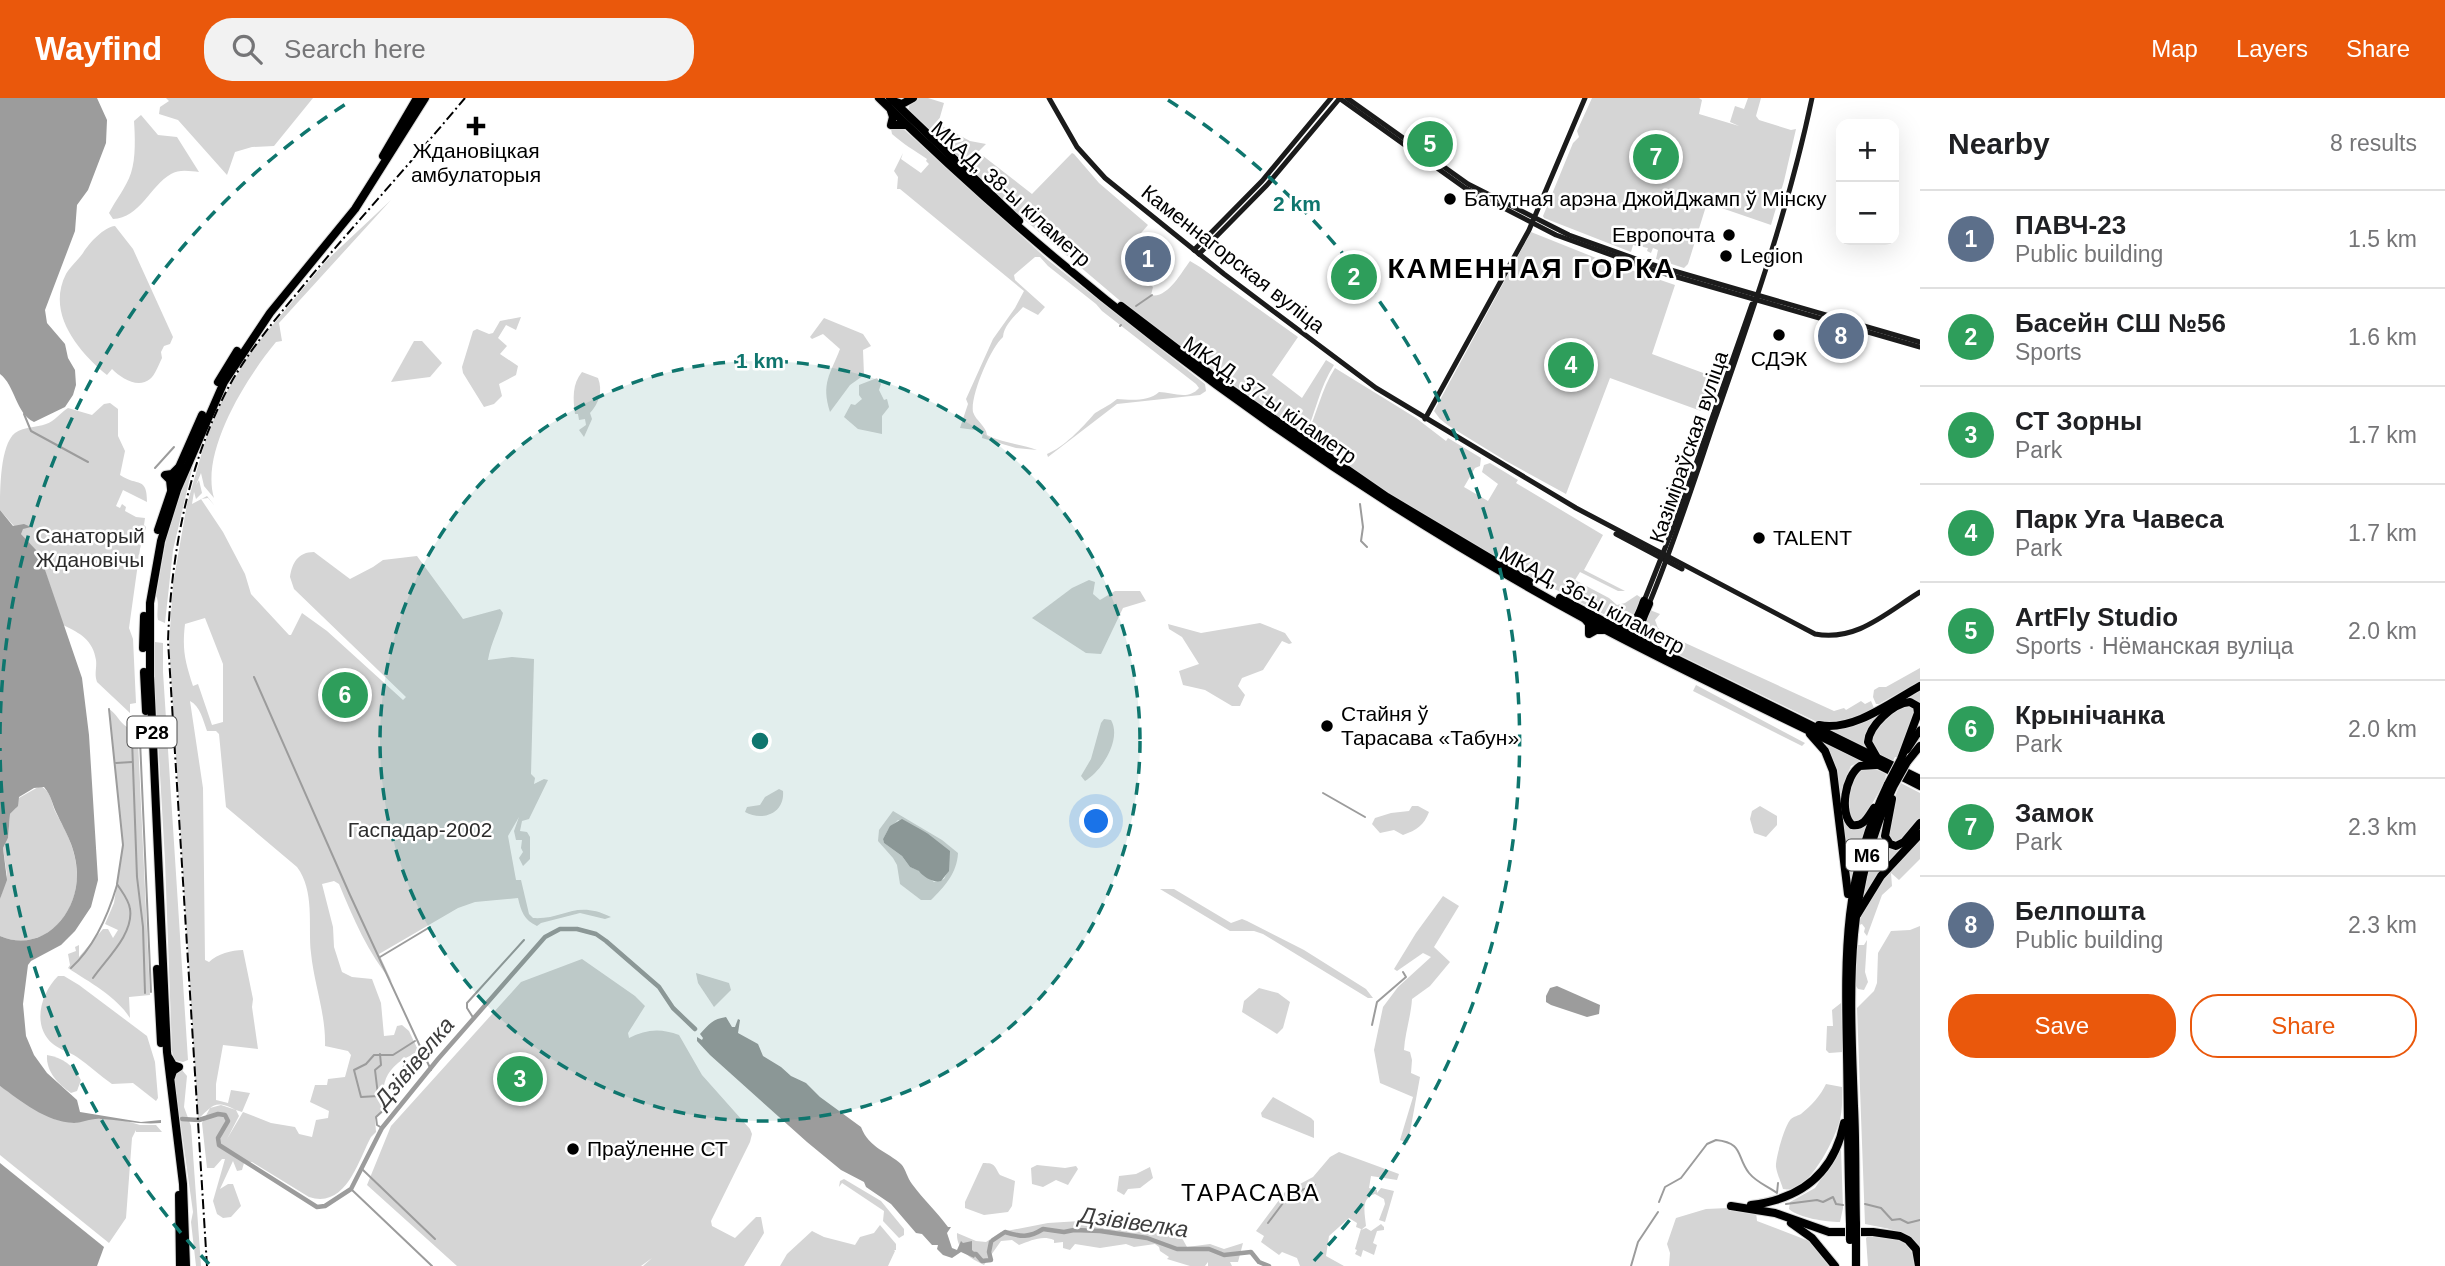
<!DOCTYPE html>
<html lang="en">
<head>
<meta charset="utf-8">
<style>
	:root { --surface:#fff; --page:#f2f2f2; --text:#202124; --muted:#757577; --line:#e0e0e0; --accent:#ea580c }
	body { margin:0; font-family:Helvetica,sans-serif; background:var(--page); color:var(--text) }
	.controls { position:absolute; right:21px; top:21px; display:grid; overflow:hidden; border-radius:14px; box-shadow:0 7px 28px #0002 }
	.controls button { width:63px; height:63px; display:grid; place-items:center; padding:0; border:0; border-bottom:2px solid var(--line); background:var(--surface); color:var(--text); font:35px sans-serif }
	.you { position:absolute; left:1097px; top:724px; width:24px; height:24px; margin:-18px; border:5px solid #fff; border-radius:50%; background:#1a73e8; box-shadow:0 0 0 10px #1a73e833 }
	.badge { display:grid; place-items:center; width:46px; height:46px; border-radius:50%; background:var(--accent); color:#fff; font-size:23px; font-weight:700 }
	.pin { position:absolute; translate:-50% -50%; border:4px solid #fff; box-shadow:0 2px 7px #0006 }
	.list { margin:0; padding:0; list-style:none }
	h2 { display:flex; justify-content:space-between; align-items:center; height:91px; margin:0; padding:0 28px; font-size:30px }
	h2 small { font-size:23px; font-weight:400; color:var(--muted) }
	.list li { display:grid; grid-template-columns:46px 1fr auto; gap:21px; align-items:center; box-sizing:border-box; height:98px; padding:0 28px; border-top:2px solid var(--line) }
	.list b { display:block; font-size:26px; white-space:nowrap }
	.list p { margin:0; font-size:23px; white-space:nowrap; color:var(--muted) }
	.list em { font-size:23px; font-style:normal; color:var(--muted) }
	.actions { display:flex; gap:14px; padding:21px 28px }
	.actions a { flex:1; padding:16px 0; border:2px solid var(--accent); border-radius:28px; text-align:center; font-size:24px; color:var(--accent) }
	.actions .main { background:var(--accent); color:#fff }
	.icon { flex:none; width:38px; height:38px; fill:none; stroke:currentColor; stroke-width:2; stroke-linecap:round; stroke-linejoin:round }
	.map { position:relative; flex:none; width:1920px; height:1168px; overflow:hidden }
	header { display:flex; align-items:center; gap:42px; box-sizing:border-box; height:98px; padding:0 35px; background:var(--accent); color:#fff }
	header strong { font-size:33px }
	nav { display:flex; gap:38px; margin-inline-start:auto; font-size:24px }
	.search { width:490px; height:63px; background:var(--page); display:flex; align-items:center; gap:18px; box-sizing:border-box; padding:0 24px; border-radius:28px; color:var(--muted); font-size:26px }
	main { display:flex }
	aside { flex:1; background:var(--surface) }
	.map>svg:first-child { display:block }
	.green { fill:#d5d5d5; fill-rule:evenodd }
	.water { fill:#9c9c9c }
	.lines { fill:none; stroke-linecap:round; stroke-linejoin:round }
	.stream { stroke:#9c9c9c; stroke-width:2 }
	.river { stroke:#9c9c9c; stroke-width:4.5 }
	.primary-casing { stroke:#dbdbdb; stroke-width:10 }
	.trunk-casing { stroke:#dbdbdb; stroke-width:10 }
	.secondary { stroke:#1b1b1b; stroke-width:5 }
	.primary { stroke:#000; stroke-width:7 }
	.trunk { stroke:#000; stroke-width:8 }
	.rail { stroke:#000; stroke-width:2; stroke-dasharray:10 3.5 2 3.5; stroke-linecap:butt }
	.trunk-bridge-casing { stroke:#dbdbdb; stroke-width:10; stroke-linecap:butt }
	.trunk-bridge { stroke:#000; stroke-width:8 }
	.ring { fill:none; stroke:#0f766e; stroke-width:3.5; stroke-dasharray:12 9 }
	.poi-dot { fill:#000; stroke:#fff; stroke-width:2.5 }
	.labels { text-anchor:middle; stroke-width:5; stroke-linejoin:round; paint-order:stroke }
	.shield { fill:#fff; stroke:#4c4c4c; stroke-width:2 }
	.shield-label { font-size:19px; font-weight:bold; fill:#000 }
	.poi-label { font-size:21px; fill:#000; stroke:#fff; text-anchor:start }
	.street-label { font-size:21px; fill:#000; stroke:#fff }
	.park-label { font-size:21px; fill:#2c2c2c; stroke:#fff }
	.water-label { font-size:23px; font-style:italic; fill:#3d3d3d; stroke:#fff }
	.quarter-label { font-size:24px; letter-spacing:2px; fill:#000; stroke:#fff }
	.district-label { font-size:28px; font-weight:bold; letter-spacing:2px; fill:#000; stroke:#fff }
	.centre { fill:#0f766e; stroke:#fff; stroke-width:3.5 }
	.ring-label { font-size:21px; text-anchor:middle; font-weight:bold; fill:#0f766e; stroke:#fff; stroke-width:5; stroke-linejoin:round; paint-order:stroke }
</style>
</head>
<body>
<header>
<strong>Wayfind</strong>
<div class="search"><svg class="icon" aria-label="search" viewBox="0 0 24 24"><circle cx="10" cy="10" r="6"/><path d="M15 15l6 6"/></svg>Search here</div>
<nav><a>Map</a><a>Layers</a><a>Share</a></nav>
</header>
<main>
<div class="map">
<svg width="1920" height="1168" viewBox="0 0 1920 1168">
	<rect width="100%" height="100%" fill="#fff"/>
	<g class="green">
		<polygon points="166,0 313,0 274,48 252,49 235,54 227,77 178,22 159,16 160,9 169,3"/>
		<path d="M 916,0 L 928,0 L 944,5 L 938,26 L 970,43 L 986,46 L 978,54 L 1032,96 L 1072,55 L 1074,56 L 1099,85 L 1148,127 L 1130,148 L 1128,169 L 1153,189 L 1151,197 C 1167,201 1181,175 1190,163 L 1200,169 L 1298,239 L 1272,277 L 1302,300 L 1326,262 L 1334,267 C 1319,290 1316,314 1305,338 L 1138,218 L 1012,111 L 908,13 L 909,8 Z"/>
		<polygon points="1592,0 1699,0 1702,2 1699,16 1739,28 1730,24 1735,8 1744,11 1748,0 1761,0 1756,18 1759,22 1791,32 1796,31 1784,83 1771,127 1707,105 1688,166 1684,170 1656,161 1658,152 1653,150 1651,155 1647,153 1648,150 1633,147 1631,154 1544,120 1543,118 1573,45 1579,39 1577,33"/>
		<path d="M 141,17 L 158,37 L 177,39 L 199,74 C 190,73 179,71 171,76 C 150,88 140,120 113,121 L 109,115 C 116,101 126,90 131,75 C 136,60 135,38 134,23 Z"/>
		<path d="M 899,27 L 1048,162 L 1205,286 L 1206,293 L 1200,297 L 1117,306 L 1048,359 L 1047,356 C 1064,349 1082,330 1094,316 C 1097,313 1109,308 1117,301 C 1130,302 1148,304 1159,294 C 1172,294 1188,303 1199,290 L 1196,286 L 1102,213 L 1096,206 L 1048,168 L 1040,159 L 1035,159 L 1014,177 L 1015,182 L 1045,209 L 1038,217 L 1023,209 C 1015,218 1004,227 1003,239 C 991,249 970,298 973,314 C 976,323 986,328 987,337 C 1002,345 1021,346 1037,352 L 1016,350 L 982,340 L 983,333 L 960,330 L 968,306 L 966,301 L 993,241 L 1015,210 L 1024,193 L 900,91 L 897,91 L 898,79 L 894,73 L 903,55 L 901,61 L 921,75 L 929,66 L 926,63 L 927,61 C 914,52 903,46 892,36 L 891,31 Z"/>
		<path d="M 391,102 L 279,225 L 282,243 L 276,244 C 247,279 200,353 214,400 L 204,388 L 201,375 L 196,387 L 199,382 L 202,395 L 196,401 L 194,394 L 192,406 L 207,398 L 215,408 L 208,400 L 201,401 L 223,434 L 245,476 L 251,496 L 289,537 L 291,537 L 302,515 L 327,533 L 403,602 L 406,599 L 294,491 L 290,479 C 292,465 298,454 314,454 L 350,481 L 373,469 L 383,462 L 417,458 L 463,521 L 500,511 L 503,515 C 499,531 491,544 488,562 L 512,559 L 534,561 L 531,676 L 535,680 L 534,686 L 544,681 L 548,682 L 529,721 L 522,723 L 520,733 L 527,734 L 530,739 L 530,761 L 523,768 L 519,760 L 523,754 L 521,750 L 522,742 L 516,742 L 514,733 L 519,719 L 508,738 L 516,782 L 521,782 L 529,816 L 533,820 C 564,822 575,801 611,819 L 605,821 L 580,815 L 541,825 L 537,828 C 524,822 521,813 518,800 L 475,804 L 458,810 L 379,856 L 392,884 C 368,855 353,820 339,786 L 334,783 L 322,786 L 333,829 L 334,849 L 342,874 L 352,879 L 372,881 L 381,905 L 384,938 L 394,937 L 397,928 L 402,927 L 409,933 L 418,952 C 413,958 405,959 398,965 C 382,978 382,993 384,1013 L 375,1021 L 376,1034 L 371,1039 C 358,1063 346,1111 309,1099 L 252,1064 L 244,1065 L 242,1072 L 237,1073 L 233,1063 L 220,1091 L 228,1086 L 233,1086 L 241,1108 L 231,1119 L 223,1120 L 217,1116 L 213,1103 L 225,1061 L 222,1061 L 214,1070 L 207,1070 L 202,1025 L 210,1010 L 221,1007 L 236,1012 C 214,1001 213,1008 198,1021 L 169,546 L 173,486 L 187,406 L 207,337 L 223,300 L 251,253 L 326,163 ZM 205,520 L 223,566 L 223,624 L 212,627 L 198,586 L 193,588 C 185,563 182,552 185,526 ZM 190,603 C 200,608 203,622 207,633 L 216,633 L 219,636 L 226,709 L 297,769 C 315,793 308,827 311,855 C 314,886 326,916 325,948 L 348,953 L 351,957 L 345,979 L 328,981 L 327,987 L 315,987 L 310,1004 L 329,1013 L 328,1020 L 316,1022 L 312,1039 L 299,1036 L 295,1029 L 271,1025 L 243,1014 L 227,1041 L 239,1018 L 236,1012 L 242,1014 L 250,995 L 231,992 L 228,1005 L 216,1002 L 216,986 L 223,947 L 258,951 L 252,909 L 253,901 L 243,852 C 232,852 217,856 209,864 L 205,862 L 203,690 Z"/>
		<path d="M 115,128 L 133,151 L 173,239 L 170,246 L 164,248 L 161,254 L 162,260 C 159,266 155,277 150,281 C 138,291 121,280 112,271 L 107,277 C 78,253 46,215 66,176 C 70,169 78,162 83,155 C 89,145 104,129 115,128 Z"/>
		<polygon points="1531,134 1596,160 1675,187 1652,256 1714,279 1701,313 1610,280 1566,396 1506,363 1449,328 1440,321 1434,313"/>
		<polygon points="521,219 516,232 506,227 498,240 507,248 500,256 518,268 516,277 499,286 502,298 494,306 484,309 463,275 462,269 473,233 477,231 489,236 493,235 500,223"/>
		<path d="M 824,220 L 863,236 L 871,248 L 863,252 L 864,277 L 850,287 L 830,314 C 821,285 830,277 840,251 L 823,236 L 812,241 L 810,239 Z"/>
		<polygon points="414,243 422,243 442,265 430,279 391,284"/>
		<path d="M 1335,270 L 1416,320 L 1446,343 L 1448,340 L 1481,360 L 1480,368 L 1475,370 L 1464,389 L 1488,403 L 1498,386 L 1482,374 L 1484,367 L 1490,365 L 1518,382 L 1516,385 L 1603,437 L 1584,472 L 1625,493 L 1618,493 L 1580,474 L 1575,482 L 1609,500 L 1617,507 L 1625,505 L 1637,497 L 1640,499 L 1642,505 L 1627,528 L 1517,472 L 1385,394 L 1306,339 C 1317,316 1321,292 1335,270 Z"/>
		<path d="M 582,274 L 598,280 C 603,293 599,305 590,315 L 592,321 L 584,339 L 579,332 L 586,327 L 585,321 L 579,322 L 578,316 L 575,316 C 573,301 572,286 582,274 Z"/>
		<polygon points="877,280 881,286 879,292 884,302 887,301 889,309 882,318 882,336 858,331 844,319 851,306 855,307 862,301 859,297 859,287"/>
		<path d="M 110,305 L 118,311 L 118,338 L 125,353 L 120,377 C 138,389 147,378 147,404 L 123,392 L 116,408 L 120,410 L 122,406 L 126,409 L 125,413 L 136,419 L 145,420 L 144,427 L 146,429 L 140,451 L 129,530 L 133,541 L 136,605 L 130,606 L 130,615 L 97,584 C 94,576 97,570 96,562 C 93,542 80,535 63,527 L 40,458 L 0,412 C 0,392 0,347 15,335 C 25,328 36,330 46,326 C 55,323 60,315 68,310 L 92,317 L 104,306 Z"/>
		<path d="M 196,354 L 173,452 L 165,525 L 158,522 C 156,514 160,505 156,498 L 168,431 Z"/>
		<polygon points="1089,482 1095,484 1093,496 1100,502 1115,493 1140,493 1146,503 1123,510 1101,556 1086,555 1032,520 1072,490"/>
		<polygon points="1650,512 1660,516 1655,522 1658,530 1670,538 1834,613 1844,610 1846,612 1861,603 1865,606 1871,603 1874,610 1844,625 1817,624 1647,541 1643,527"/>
		<polygon points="1260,525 1285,535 1292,545 1289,546 1282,543 1263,572 1242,580 1238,588 1245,597 1240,608 1232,608 1205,592 1183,587 1179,573 1199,566 1182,539 1169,531 1168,526 1201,535"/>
		<polygon points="155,544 163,545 163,574 188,962 183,964 174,962 172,953 165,762 154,574"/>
		<polygon points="1920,570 1920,583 1879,606 1876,606 1873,599 1874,592 1879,589 1886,589"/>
		<polygon points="1696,587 1805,645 1802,648 1693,593"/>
		<polygon points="1920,589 1920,609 1912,601 1869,630 1866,638 1868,651 1824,629 1838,629"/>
		<path d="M 1909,605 L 1916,613 L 1898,659 L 1895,659 L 1893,663 L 1877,655 L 1870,642 C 1876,627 1893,610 1909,605 Z"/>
		<path d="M 109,611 C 117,616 119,624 127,629 L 128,638 L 138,643 L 150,897 L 129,899 L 130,920 C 116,898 89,884 68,870 L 70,867 L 68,856 L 76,853 L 75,849 L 79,847 L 79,859 L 103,831 L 108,831 L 113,840 L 118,832 L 105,826 L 114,805 L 123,747 Z"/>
		<path d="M 1104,621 L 1111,622 C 1122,641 1102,673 1085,683 L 1081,678 L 1091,661 L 1101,625 Z"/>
		<path d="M 1819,639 L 1863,662 L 1851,668 C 1843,683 1836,716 1849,729 L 1871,719 L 1855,763 L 1850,788 L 1835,671 Z"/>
		<path d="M 1873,670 L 1886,676 L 1885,683 L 1863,722 L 1854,726 C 1845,709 1848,689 1856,672 Z"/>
		<path d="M 1901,685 L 1920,695 L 1920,722 L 1899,745 L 1892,744 C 1884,725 1893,701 1901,685 Z"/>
		<path d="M 40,688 C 52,693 51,705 56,715 C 67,735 76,752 77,776 C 78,817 42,856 0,838 L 0,801 L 7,777 L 3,750 L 8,740 L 10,716 L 16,710 L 17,701 Z"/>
		<path d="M 779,691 L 783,693 C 785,715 763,724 745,714 L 747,709 L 760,707 L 765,699 Z"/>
		<path d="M 1890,700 C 1886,716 1873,739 1891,749 L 1920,729 L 1920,732 L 1863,800 L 1863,783 Z"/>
		<path d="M 1412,708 L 1418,708 L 1429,714 C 1424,727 1417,732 1403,737 L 1394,732 L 1380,735 L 1372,726 L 1375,720 L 1391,715 L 1409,713 Z"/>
		<polygon points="1760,708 1777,718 1777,727 1766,739 1754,735 1750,721 1752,713"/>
		<path d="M 893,713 L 942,742 L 958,755 C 957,775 945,788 931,802 L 921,802 L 900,786 L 897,767 L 893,760 L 878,743 L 879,732 ZM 898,722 L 927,735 L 948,773 L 944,781 L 934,784 L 920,773 L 910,769 L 902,758 L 884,745 L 883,741 L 888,732 Z"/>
		<polygon points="1920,739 1920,761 1899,782 1891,775 1892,788 1882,797 1867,838 1864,834 1865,830 1862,826 1859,827 1856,847 1864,847 1867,842 1865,874 1868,884 1864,892 1858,891 1856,888 1856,828 1871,795"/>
		<polygon points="1160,791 1174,791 1231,825 1242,821 1247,823 1304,852 1366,891 1373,900 1368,900 1263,836 1254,833 1230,833"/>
		<path d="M 1443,798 L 1459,808 L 1434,849 L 1450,864 L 1430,888 L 1412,901 C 1411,918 1405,935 1404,952 L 1410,954 L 1412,962 L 1411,975 L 1420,979 L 1408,1045 L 1400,1042 L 1413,999 L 1380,985 L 1374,952 L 1383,909 L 1398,889 L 1431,859 L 1423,855 L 1397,873 L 1394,871 L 1416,835 Z"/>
		<path d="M 1920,828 L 1920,1150 C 1906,1132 1885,1130 1865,1126 L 1857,910 L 1874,893 L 1877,885 L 1878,855 L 1891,833 L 1910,832 Z"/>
		<path d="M 582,861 L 635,898 L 645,908 L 628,935 L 629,940 C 646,931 661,930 679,937 L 702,977 L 750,1031 L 752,1036 L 750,1044 L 711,1123 L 712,1128 L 735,1140 L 756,1119 L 761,1119 L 764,1135 L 744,1168 L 643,1168 L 652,1160 L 641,1168 L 457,1168 L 367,1087 L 391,1028 L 521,884 Z"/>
		<polygon points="696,875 729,885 731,892 714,909 698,885"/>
		<path d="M 58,878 L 64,878 L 79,887 L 147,938 L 155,964 L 158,1000 L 156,1003 L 133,985 L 112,986 C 100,978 89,967 77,959 C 70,954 60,952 53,946 C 31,928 41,895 58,878 Z"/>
		<polygon points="1259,890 1278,895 1290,904 1283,930 1277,936 1242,914 1244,903"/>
		<polygon points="1841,905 1843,954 1829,955 1826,952 1827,928 1833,928 1832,912"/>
		<path d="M 47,957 C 63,960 73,967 81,982 L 77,993 L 71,995 C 58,986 46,974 47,957 Z"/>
		<polygon points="178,972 182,972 187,978 184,1009 191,1028 201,1168 196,1168 191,1124 193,1114 174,979"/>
		<path d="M 1826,986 L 1842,989 C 1842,1002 1843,1015 1838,1028 C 1832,1046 1807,1097 1783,1091 C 1781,1084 1777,1076 1776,1069 C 1775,1062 1785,1026 1791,1021 C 1793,1019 1799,1017 1801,1016 C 1811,1008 1821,997 1826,986 Z"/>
		<polygon points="0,988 35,1011 57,1022 75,1025 91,1020 123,1022 140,1027 156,1027 162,1034 136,1034 136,1032 132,1040 126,1120 109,1145 0,1057"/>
		<polygon points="1273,999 1311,1020 1314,1023 1314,1040 1262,1019 1261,1015"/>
		<path d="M 1841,1051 L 1843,1110 L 1840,1124 C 1826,1124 1799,1120 1789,1111 L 1790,1104 L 1815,1090 Z"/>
		<path d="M 1339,1054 L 1399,1076 L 1397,1082 L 1371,1078 L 1369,1090 L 1377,1092 L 1377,1095 L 1381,1090 L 1394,1093 L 1385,1124 L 1379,1122 L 1385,1106 L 1384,1101 L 1375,1096 C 1360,1100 1365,1116 1366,1128 L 1361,1132 L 1366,1130 L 1371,1133 L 1381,1126 L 1384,1129 L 1384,1132 L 1377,1133 L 1373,1145 L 1377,1147 L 1374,1157 L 1363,1152 L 1361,1159 L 1355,1156 L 1357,1152 L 1355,1151 L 1361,1131 L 1356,1129 L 1357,1125 L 1349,1120 L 1329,1138 L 1326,1158 L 1344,1168 L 1300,1168 L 1297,1160 L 1282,1154 L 1279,1157 L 1261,1144 L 1264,1138 L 1256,1133 L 1285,1094 L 1313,1079 L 1330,1059 Z"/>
		<path d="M 983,1065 C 996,1065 994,1068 1000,1077 L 1015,1083 L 1012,1108 L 1008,1114 L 984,1117 L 965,1110 L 965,1104 Z"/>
		<polygon points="1037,1067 1065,1070 1076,1068 1078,1071 1068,1087 1056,1082 1043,1089 1032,1086 1031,1070"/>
		<polygon points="1150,1069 1153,1080 1140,1090 1128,1091 1124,1097 1117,1093 1119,1078 1136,1076"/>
		<polygon points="844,1081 881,1103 904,1131 904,1137 899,1140 883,1123 884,1113 842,1085 839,1089 840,1083"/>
		<polygon points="1728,1110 1756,1114 1757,1123 1809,1143 1830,1168 1669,1168 1670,1155 1667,1146 1676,1120 1706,1111"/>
		<path d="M 1135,1121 C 1156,1134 1166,1118 1185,1131 L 1182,1140 L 1187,1149 L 1210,1146 L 1224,1151 L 1243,1145 L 1238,1164 L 1230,1164 L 1232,1168 L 1208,1168 L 1208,1164 L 1205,1168 L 1190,1168 L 1167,1161 L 1169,1159 L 1160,1153 L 1159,1149 L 1155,1146 L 1134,1149 L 1126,1146 L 1100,1150 L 1075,1146 L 1070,1152 L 1063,1150 L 1063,1144 L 1054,1145 L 1054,1142 C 1041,1137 1031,1143 1019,1147 L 1012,1142 L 1001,1143 L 984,1167 C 971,1161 956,1152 957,1135 L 976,1143 L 986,1144 L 1001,1134 L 1048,1125 L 1096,1122 L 1104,1131 L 1119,1131 L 1125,1124 Z"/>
		<polygon points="880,1127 896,1146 896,1152 894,1152 895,1153 888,1168 780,1168 787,1156 812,1133 824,1139 855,1147 860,1139 874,1135"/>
		<path d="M 1868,1138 C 1891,1139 1913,1139 1915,1168 L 1868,1168 L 1866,1140 Z"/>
	</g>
	<g class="water">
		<path d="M 0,0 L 97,0 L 107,22 L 106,45 L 88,92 L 77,107 L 75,133 L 45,212 L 47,225 L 65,246 L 68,260 L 75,272 L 76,287 L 73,297 L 65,309 L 34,324 C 16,316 15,287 0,276 Z"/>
		<path d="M 0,412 L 13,428 L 24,426 L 31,429 L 23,431 L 21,436 L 36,452 L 42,463 L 82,580 L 89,637 L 98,782 L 91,809 L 75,833 L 61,847 L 31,863 L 28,867 L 23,906 L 26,938 L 34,957 L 47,975 L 77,1002 L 80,1014 L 141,1024 L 161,1022 L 161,1025 C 140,1027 122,1022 101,1021 C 91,1020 83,1025 74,1025 C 46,1024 21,1003 0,988 L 0,838 C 42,856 78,817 77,775 C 76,750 66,735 56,714 C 52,705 51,697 44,689 L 34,690 L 19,699 L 18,708 L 10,716 L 8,740 L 3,750 L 7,782 L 0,801 Z"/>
		<path d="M 902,721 L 927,735 L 950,753 L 949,773 L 941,783 C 934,785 923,779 919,773 L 910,769 L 902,758 L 884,745 L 883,741 L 890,728 Z"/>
		<polygon points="1557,888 1600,907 1599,916 1587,919 1551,907 1546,904 1546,898 1550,890"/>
		<path d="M 726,919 L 732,929 L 735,929 L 738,921 L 740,922 L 738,935 L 758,946 L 763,958 L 781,969 L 791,978 L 806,985 L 820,999 L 861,1029 C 869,1050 888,1054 901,1066 C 906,1071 907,1080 912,1086 C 923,1101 937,1114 948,1129 L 951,1129 L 947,1135 L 952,1150 L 957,1152 L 961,1143 L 963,1145 L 972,1143 L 972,1152 L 976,1156 L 974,1160 L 961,1154 L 952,1160 L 943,1157 L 937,1151 L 938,1147 L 932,1147 L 922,1136 L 916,1135 L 891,1106 L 866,1089 L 864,1084 L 841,1072 L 807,1044 L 710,957 L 697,943 L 697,939 L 702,942 L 703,940 L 700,936 C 709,926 713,921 726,919 Z"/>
		<polygon points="0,1065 104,1149 97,1168 0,1168"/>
	</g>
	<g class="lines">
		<g class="stream">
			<polyline points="1136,208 1152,197"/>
			<polyline points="1120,228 1121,227"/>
			<polyline points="24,316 31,333 88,364"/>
			<polyline points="155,370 174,349"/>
			<polyline points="1360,406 1363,429 1361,443 1367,449"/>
			<polyline points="254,579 350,797 431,972"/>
			<polyline points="132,641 137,779 143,829 145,895"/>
			<polyline points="140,642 151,894"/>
			<polyline points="116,665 132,664"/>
			<polyline points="1323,695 1365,719"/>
			<polyline points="380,859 430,829"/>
			<path d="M 71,870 C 95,848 108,818 117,787"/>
			<path d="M 93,880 C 106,861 134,836 130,811 C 129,802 122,794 117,786 L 123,747 L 109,611"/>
			<polyline points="474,921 467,910 467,905 524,842"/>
			<polyline points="1372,927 1377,904 1406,879 1403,874"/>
			<polyline points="378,997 375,972 381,967 380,956"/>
			<polyline points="384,1011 378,998 361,999 354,972 366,966 374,957 393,957 415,943"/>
			<polyline points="382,1030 377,1027 376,1019 389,1007 404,968 421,955"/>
			<polyline points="363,1072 435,1141"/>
			<polyline points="351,1091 432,1168"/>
			<path d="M 1659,1104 L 1665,1089 L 1681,1080 L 1707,1046 L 1716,1042 C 1744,1045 1736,1058 1749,1075 C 1757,1085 1768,1088 1777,1095 L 1778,1085"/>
			<polyline points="1786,1106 1817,1102 1823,1104 1833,1099 1836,1106 1843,1107"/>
			<polyline points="1865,1106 1881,1110 1892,1122 1900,1121 1908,1125 1920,1122"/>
			<polyline points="1268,1125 1289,1097 1315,1087"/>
			<polyline points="1631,1168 1638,1144 1658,1114"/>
		</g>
		<g class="river">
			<polyline points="182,1021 199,1022 218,1016 225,1017 228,1023 218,1040 219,1047 317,1109 325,1108 351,1091 382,1030 438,961 545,839 560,831 577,831 596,836 606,843 659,889 673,910 695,931"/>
			<path d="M 993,1142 L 1005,1134 C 1021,1139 1029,1140 1043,1131 L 1064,1134 L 1074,1132 L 1100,1133 L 1147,1140 L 1177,1151 L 1209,1151 L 1224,1157 L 1251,1154 L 1259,1164 L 1269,1168"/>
			<polyline points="973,1156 976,1156 982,1163 991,1162 989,1154 991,1144"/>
		</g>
		<g class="primary-casing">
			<polyline id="primary" points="1907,652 1920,632"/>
		</g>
		<g class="trunk-casing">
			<g id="trunk">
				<path d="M 879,0 C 1090,207 1328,381 1587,522 C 1696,581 1810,631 1920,688"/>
				<polyline points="890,0 1019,123"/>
				<polyline points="893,3 902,6 913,0"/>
				<polyline points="891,13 893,19 891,27 905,27"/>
				<polyline points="383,58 417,0"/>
				<polyline points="1121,208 1222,285 1387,399 1530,484"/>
				<polyline points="218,284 237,253"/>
				<polyline points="171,391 170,382 165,377 172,376 179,369"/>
				<polyline points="158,432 180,367 202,317"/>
				<polyline points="1560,500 1652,549 1920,681"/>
				<polyline points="1585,521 1589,526 1589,536 1596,532 1603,532"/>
				<path d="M 1618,530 C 1635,532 1639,516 1644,503"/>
				<path d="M 1647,544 C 1635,532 1643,520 1649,506"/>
				<polyline points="143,550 144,518"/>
				<polyline points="144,574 146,613"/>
				<path d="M 1819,627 C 1853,634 1891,604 1920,588"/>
				<polyline points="1810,636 1825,653 1833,673 1848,796"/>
				<path d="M 1876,658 L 1868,644 C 1869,628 1893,605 1910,604 L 1917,608 L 1918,615 L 1901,661"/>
				<polyline points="1907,664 1920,648"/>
				<polyline points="1892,701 1885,738 1890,746 1896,748 1904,744 1920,725"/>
				<path d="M 1874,710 C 1868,719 1864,729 1852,727 C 1839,715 1845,678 1860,668 L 1876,667"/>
				<polyline points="1857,817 1881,778 1920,736"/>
				<polyline points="157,871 161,945"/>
				<polyline points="169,960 173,967 179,969 173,973 171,979"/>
				<polyline points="179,1097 180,1168"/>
				<path d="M 1751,1107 C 1801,1101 1834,1075 1844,1025"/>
				<polyline points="1731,1108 1775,1115 1829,1134 1873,1134 1900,1138 1908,1142 1916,1151 1919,1168"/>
				<polyline points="1791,1125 1812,1140 1835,1168"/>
				<path d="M 1850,1126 C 1848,1069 1848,1013 1847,956 C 1845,854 1843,780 1888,686"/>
				<path d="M 1856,1126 C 1855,1086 1856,1047 1854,1008 C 1850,892 1843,797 1893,689"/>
				<polyline points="1856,1142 1856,1168"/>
				<polyline points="186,1168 183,1086 167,954 150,578 150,505 161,443 177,392 224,284 270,215 355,111 425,0"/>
			</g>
		</g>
		<g class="secondary">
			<path d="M 1049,0 L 1077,49 L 1105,80 L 1224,176 L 1376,290 L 1576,410 L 1815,536 C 1857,544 1887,514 1920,494"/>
			<polyline points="1339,0 1465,90 1556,137 1656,173 1920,249"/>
			<polyline points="1347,0 1468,86 1569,137 1650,166 1920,244"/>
			<polyline points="1194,152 1262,83 1331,0"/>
			<polyline points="1199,156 1267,87 1340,0"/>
			<polyline points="1425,321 1529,132 1585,0"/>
			<polyline points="1616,436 1682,471"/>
			<polyline points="1644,503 1677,420 1752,206"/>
			<path d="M 1649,506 C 1674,446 1694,383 1715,321 C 1752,215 1789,110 1812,0"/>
		</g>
		<use href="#primary" class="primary"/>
		<use href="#trunk" class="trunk"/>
		<path class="rail" d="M 207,1168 L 168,543 C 171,458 187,369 227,292 C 250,249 282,214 312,177 C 363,117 415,60 465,0"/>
		<g class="trunk-bridge-casing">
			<g id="trunk-bridge">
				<polyline points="1888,686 1901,661"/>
				<polyline points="1893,689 1907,664"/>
				<polyline points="1850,1126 1850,1142"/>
				<polyline points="1856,1126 1856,1142"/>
			</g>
		</g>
		<use href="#trunk-bridge" class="trunk-bridge"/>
	</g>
	<circle cx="760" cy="643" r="380" fill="#0f766e" fill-opacity=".12"/>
	<g class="ring">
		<circle cx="760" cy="643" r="380"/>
		<path d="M209 1166A760 760 0 0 1 0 650M0 636A760 760 0 0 1 352 2M1168 2A760 760 0 0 1 1311 1166"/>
	</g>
	<g class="poi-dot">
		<path d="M472.5 17.5h7v7h7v7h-7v7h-7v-7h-7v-7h7z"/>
		<circle cx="1450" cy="101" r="7"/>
		<circle cx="1729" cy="137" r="7"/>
		<circle cx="1726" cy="158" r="7"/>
		<circle cx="1779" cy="237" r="7"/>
		<circle cx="1759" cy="440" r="7"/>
		<circle cx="1327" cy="628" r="7"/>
		<circle cx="573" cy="1051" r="7"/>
	</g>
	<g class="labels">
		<g class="shield">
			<rect x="127.5" y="618.5" width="49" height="31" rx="5"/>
			<rect x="1846" y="741.5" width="42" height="31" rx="5"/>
		</g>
		<g class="shield-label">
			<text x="152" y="641">Р28</text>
			<text x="1867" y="764">М6</text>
		</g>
		<g class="poi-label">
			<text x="476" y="60" text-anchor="middle">Ждановіцкая<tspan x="476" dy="24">амбулаторыя</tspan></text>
			<text x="1464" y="108">Батутная арэна ДжойДжамп ў Мінску</text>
			<text x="1715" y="144" text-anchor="end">Европочта</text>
			<text x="1740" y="165">Legion</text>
			<text x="1779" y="268" text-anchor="middle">СДЭК</text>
			<text x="1773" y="447">TALENT</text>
			<text x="1341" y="623">Стайня ў<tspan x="1341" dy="24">Тарасава «Табун»</tspan></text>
			<text x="587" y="1058">Праўленне СТ</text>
		</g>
		<g class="street-label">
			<text transform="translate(1011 96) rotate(42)" y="7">МКАД, 38-ы кіламетр</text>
			<text transform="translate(1233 161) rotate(38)" y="7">Каменнагорская вуліца</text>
			<text transform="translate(1270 302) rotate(35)" y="7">МКАД, 37-ы кіламетр</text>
			<text transform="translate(1689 349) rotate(-71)" y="7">Казіміраўская вуліца</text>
			<text transform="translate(1592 502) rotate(28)" y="7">МКАД, 36-ы кіламетр</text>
		</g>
		<g class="park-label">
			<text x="90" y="445">Санаторый<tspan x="90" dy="24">Ждановічы</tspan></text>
			<text x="420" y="739">Гаспадар-2002</text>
		</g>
		<g class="water-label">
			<text transform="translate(414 964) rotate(-50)" y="8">Дзівівелка</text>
			<text transform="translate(1134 1124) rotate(8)" y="8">Дзівівелка</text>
		</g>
		<g class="quarter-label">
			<text x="1251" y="1103">ТАРАСАВА</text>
		</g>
		<g class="district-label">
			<text x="1532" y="180">КАМЕННАЯ ГОРКА</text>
		</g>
	</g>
	<circle cx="760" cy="643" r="10" class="centre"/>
	<g class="ring-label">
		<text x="1297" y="113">2 km</text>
		<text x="760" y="270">1 km</text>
	</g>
</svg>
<div class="controls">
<button>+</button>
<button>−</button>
</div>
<div class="you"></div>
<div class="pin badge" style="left:1148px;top:161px;background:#5c6f8a">1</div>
<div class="pin badge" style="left:1354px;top:179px;background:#2e9e5b">2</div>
<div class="pin badge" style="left:520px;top:981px;background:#2e9e5b">3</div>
<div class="pin badge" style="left:1571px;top:267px;background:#2e9e5b">4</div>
<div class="pin badge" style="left:1430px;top:46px;background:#2e9e5b">5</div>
<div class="pin badge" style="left:345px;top:597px;background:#2e9e5b">6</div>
<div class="pin badge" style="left:1656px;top:59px;background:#2e9e5b">7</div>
<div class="pin badge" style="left:1841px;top:238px;background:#5c6f8a">8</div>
</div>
<aside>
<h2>Nearby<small>8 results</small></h2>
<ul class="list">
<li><span class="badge" style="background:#5c6f8a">1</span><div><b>ПАВЧ-23</b><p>Public building</p></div><em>1.5 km</em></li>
<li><span class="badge" style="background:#2e9e5b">2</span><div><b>Басейн СШ №56</b><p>Sports</p></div><em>1.6 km</em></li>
<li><span class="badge" style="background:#2e9e5b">3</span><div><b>СТ Зорны</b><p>Park</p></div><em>1.7 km</em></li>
<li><span class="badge" style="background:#2e9e5b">4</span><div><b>Парк Уга Чавеса</b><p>Park</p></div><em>1.7 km</em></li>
<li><span class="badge" style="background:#2e9e5b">5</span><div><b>ArtFly Studio</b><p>Sports · Нёманская вуліца</p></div><em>2.0 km</em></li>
<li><span class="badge" style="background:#2e9e5b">6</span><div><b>Крынічанка</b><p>Park</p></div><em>2.0 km</em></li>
<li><span class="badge" style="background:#2e9e5b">7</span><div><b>Замок</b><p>Park</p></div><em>2.3 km</em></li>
<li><span class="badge" style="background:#5c6f8a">8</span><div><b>Белпошта</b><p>Public building</p></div><em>2.3 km</em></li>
</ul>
<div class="actions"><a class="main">Save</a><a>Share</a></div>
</aside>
</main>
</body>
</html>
